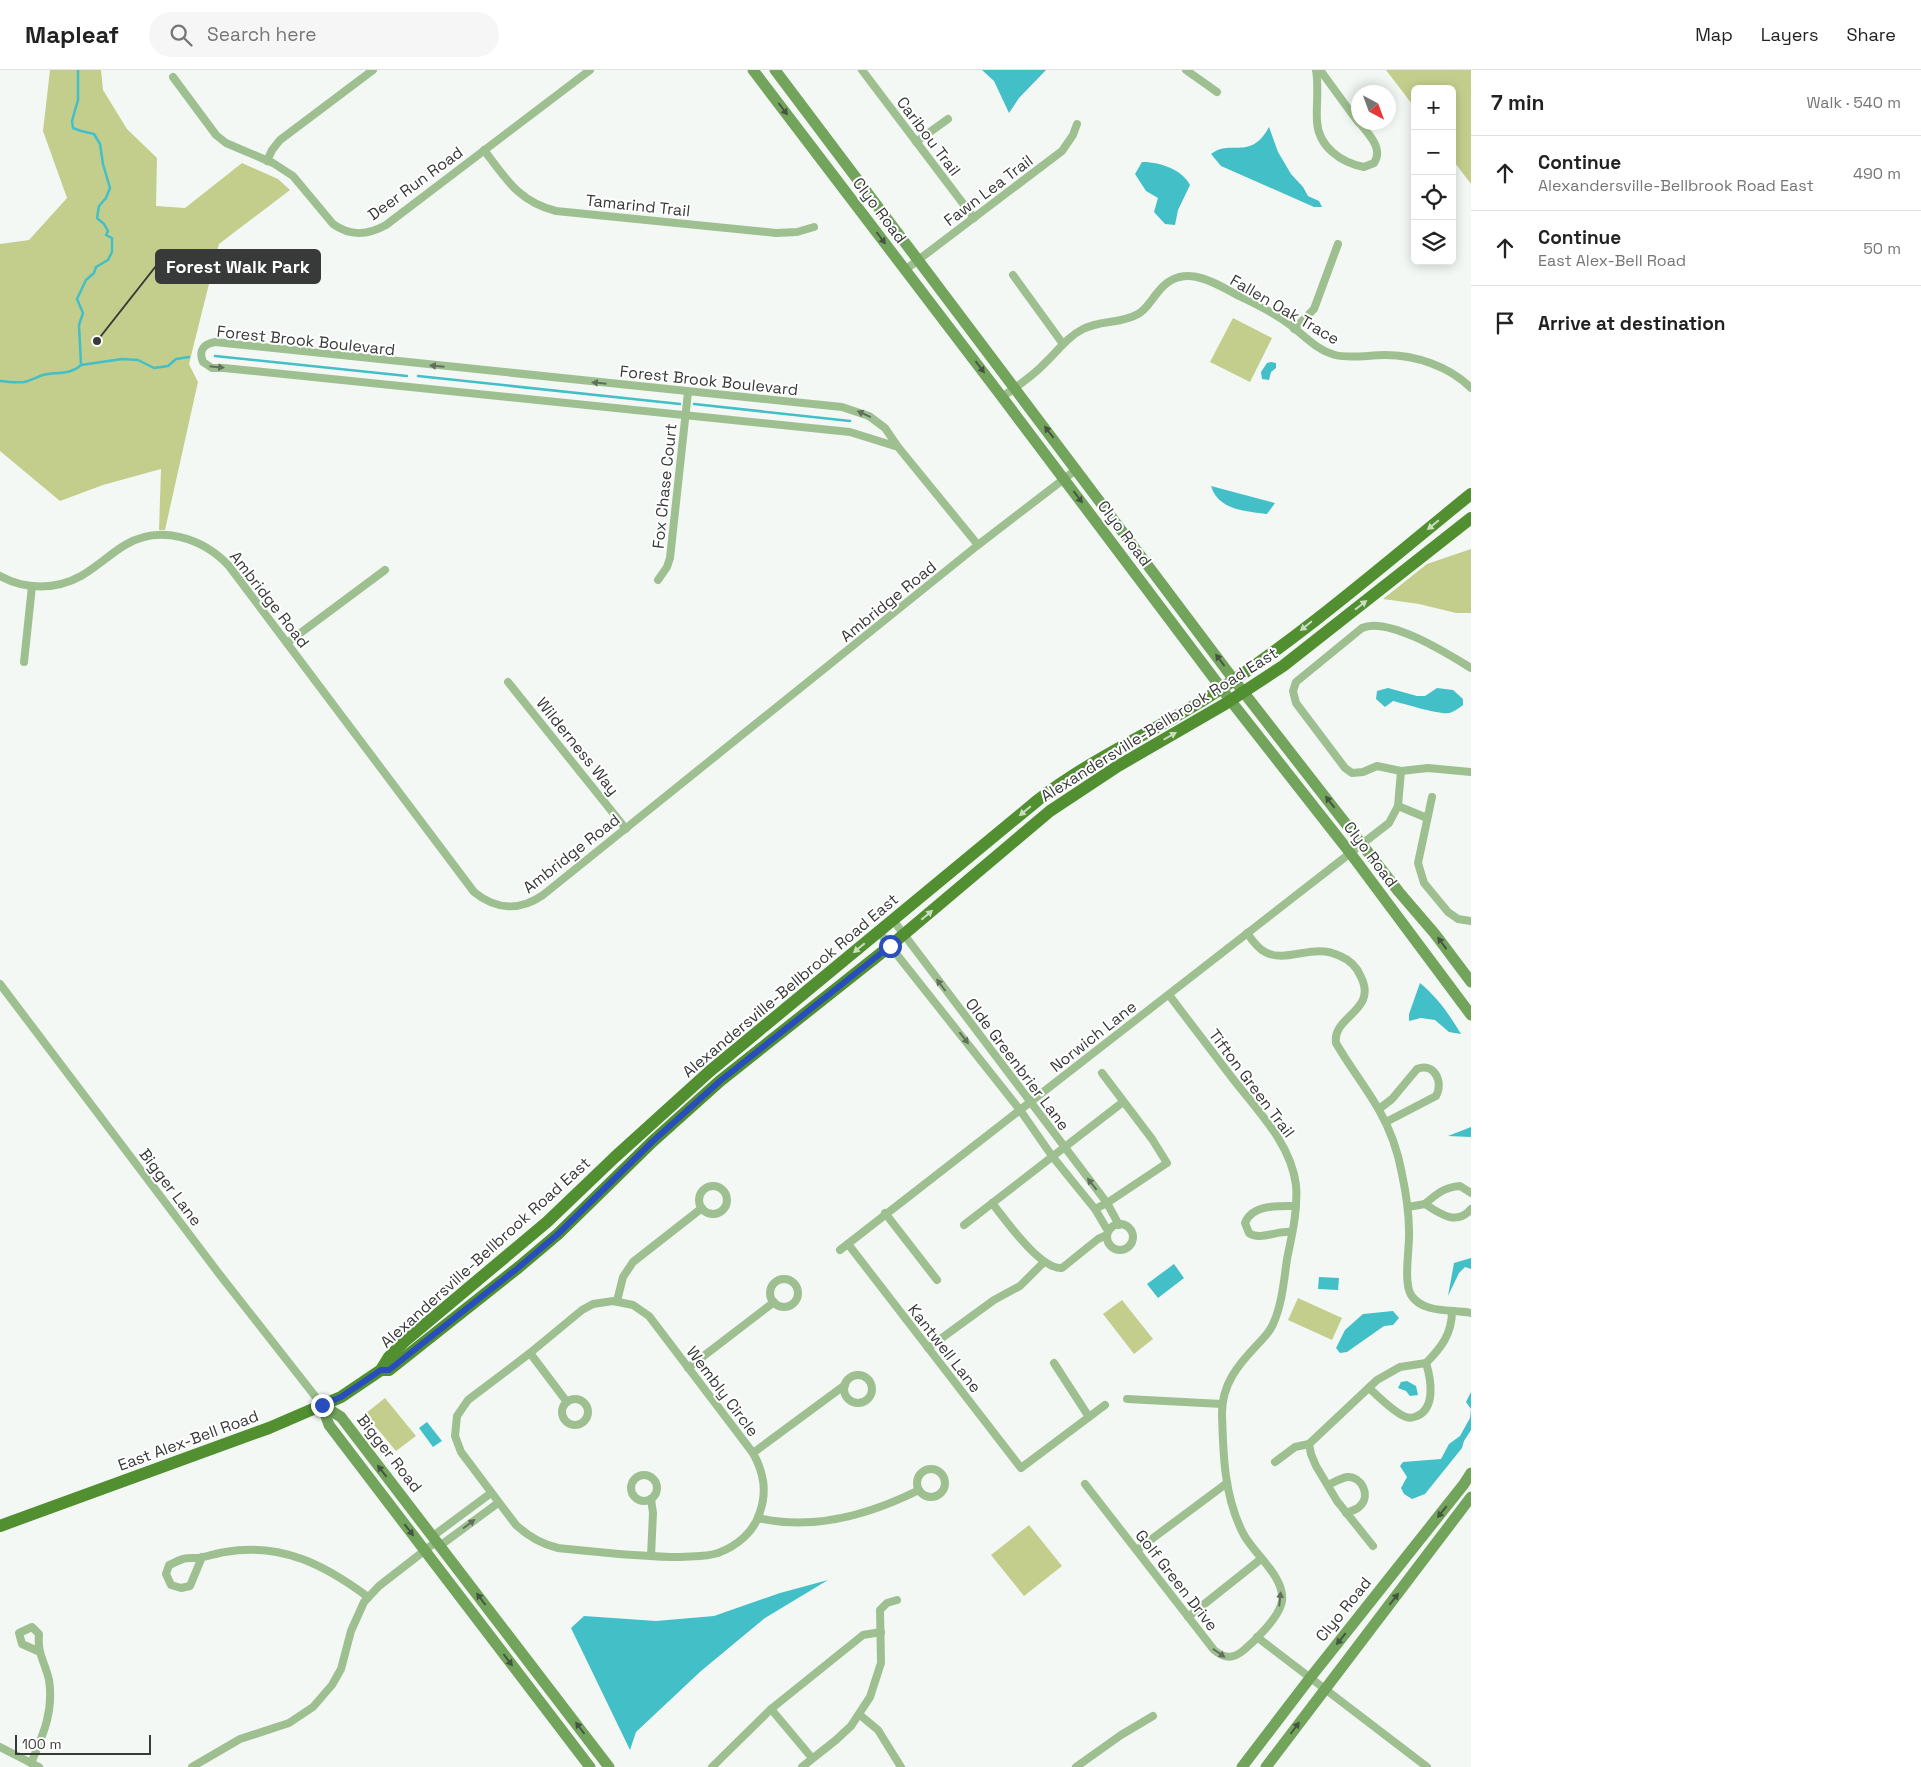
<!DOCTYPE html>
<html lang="en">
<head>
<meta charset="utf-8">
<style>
	:root { --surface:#fff; --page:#f6f6f6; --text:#222; --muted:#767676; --line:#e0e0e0 }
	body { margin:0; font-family:"Space Grotesk",sans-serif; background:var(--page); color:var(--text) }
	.controls { position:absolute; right:15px; top:15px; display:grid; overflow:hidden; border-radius:8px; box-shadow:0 2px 12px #0003 }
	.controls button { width:45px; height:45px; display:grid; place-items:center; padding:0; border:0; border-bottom:1px solid var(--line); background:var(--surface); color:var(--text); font:25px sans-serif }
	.compass { position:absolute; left:1351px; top:15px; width:45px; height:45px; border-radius:50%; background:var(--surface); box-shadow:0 2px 12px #0003; rotate:139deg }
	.scale { position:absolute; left:15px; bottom:12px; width:136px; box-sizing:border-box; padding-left:5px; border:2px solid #383a39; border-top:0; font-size:14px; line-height:18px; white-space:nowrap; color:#383a39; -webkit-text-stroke:4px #fff; paint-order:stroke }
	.stop { position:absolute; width:15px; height:15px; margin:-11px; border:4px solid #294dbc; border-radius:50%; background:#fff }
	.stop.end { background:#294dbc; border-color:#fff; box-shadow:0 1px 5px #0008 }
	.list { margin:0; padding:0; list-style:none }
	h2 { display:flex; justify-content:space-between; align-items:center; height:65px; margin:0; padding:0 20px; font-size:21px }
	h2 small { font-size:16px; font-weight:400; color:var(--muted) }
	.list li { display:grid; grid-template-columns:32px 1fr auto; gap:15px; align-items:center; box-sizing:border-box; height:75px; padding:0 20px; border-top:1px solid var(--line) }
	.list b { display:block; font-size:19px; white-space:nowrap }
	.list p { margin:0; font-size:16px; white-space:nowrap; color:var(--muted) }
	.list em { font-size:16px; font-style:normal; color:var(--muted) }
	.icon { flex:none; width:28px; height:28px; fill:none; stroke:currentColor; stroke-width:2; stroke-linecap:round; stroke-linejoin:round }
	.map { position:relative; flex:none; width:1471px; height:1697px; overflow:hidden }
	header { display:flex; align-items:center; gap:30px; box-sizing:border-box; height:70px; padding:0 25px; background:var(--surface); border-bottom:1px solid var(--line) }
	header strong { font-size:24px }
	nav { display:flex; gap:28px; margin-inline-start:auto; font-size:18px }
	.search { width:350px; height:45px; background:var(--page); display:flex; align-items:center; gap:12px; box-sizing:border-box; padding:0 18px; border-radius:28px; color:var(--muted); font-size:19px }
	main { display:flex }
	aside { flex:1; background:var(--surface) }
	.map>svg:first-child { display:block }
	.green { fill:#c4ce8c }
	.water { fill:#42bfc7 }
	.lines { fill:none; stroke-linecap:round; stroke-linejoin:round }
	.stream { stroke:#42bfc7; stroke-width:2.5 }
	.street { stroke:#9ec090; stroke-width:8 }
	.secondary { stroke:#72a45c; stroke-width:11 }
	.primary { stroke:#518f31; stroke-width:12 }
	.oneway { fill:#465442 }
	.oneway2 { fill:#61705c }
	.oneway3 { fill:#cbddc1 }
	.route { stroke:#294dbc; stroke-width:6 }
	.labels { text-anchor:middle; stroke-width:4; stroke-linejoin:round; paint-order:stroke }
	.street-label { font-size:16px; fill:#383a39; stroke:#fff }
	.leader { fill:none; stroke:#383a39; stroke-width:2 }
	.callout-dot { fill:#383a39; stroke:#fff; stroke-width:2 }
	.callout { fill:#383a39; stroke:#383a39; stroke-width:2 }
	.callout-label { font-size:18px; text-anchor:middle; font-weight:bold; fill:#fff }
</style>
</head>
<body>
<header>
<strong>Mapleaf</strong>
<div class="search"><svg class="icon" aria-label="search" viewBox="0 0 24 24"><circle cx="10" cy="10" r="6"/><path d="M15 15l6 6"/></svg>Search here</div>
<nav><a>Map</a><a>Layers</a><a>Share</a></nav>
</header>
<main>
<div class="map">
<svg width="1471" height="1697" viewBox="0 0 1471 1697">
	<rect width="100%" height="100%" fill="#f3f8f5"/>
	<g class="green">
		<polygon points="50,0 101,0 103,20 127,59 157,88 156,136 185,138 242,93 278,109 290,120 219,174 189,294 198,312 165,460 159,460 161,399 103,415 60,431 0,381 0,174 29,170 67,128 43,61"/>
		<polygon points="1386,0 1471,0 1471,114 1452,89 1452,19 1415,19 1415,38"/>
		<polygon points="1233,248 1272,268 1250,312 1210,292"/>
		<polygon points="1471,479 1471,543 1456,543 1419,534 1383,529 1427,494"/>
		<polygon points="1298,1228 1342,1248 1332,1270 1288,1250"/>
		<polygon points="1122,1230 1153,1269 1134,1284 1103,1244"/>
		<polygon points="385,1328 416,1366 396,1381 365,1344"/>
		<polygon points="1029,1455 1062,1496 1024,1526 991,1485"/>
	</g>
	<g class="water">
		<polygon points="982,0 1046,0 1019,28 1009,43 994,11"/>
		<path d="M 1269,57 L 1278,82 L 1291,104 L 1303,117 L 1308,126 L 1319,131 L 1322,137 L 1314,137 L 1221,96 L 1211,84 C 1230,68 1250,92 1269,57 Z"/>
		<path d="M 1142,92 C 1159,92 1182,99 1190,115 L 1178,140 L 1175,155 L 1165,154 L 1154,142 L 1158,128 L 1146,121 L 1135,104 Z"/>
		<polygon points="1271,292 1276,293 1276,298 1271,302 1269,310 1262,309 1261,302 1267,293"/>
		<path d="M 1211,416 L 1275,433 L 1267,444 C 1245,441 1218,440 1211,416 Z"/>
		<path d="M 1388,618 L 1417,626 L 1425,626 L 1437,618 L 1453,620 L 1463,629 L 1463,635 C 1459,638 1454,642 1449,643 C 1440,645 1405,634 1393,631 L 1385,637 L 1376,629 L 1377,621 Z"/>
		<path d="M 1420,913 C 1438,928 1449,944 1461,964 L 1449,962 L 1435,950 L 1421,948 L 1409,951 L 1409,944 Z"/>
		<polygon points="1471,1057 1471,1067 1448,1066"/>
		<polygon points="1471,1188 1471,1199 1465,1197 1459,1203 1448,1226 1454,1193"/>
		<polygon points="1174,1194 1184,1208 1158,1228 1147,1214"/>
		<polygon points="1319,1207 1339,1208 1338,1220 1318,1219"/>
		<polygon points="1393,1241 1399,1248 1393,1255 1384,1256 1347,1282 1340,1283 1336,1278 1345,1260 1363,1244"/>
		<polygon points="1407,1311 1416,1316 1418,1325 1410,1326 1406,1321 1398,1318 1401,1312"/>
		<polygon points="1471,1322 1471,1360 1464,1371 1462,1378 1425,1424 1412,1429 1404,1424 1401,1418 1407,1407 1400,1396 1403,1392 1441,1389 1449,1374 1460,1366 1470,1348 1471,1339 1466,1332"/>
		<polygon points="427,1352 442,1371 433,1377 419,1358"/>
		<polygon points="828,1510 765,1548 701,1601 636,1662 630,1680 571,1558 584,1546 656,1551 714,1546 780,1523"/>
	</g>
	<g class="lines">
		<g class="stream">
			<polyline points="215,286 407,306"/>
			<polyline points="81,295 122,289 138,290 154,298 168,296 176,289 189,287"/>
			<polyline points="418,306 680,334"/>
			<path d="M 0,311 C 8,312 17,313 24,312 C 30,311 37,307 43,305 C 56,302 71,305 81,295 L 79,255 L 83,243 L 77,229 L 86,210 L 94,203 L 96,197 L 108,190 L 112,182 L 112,168 L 106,165 L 108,161 L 104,154 L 97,148 L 99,136 L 106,128 L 110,118 L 103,94 L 100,74 L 94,64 L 81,61 L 73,58 L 72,51 L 78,30 L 78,0"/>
			<polyline points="694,334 850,351"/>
		</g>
		<g class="street">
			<polyline points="862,0 974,148"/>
			<polyline points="1186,0 1217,22"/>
			<path d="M 1316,0 C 1319,17 1316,35 1317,51 C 1318,77 1342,93 1364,97 L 1374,93 C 1384,78 1368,64 1359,52"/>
			<polyline points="1320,0 1358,52"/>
			<path d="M 173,7 L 216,65 L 226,73 L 273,93 L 293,106 L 333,154 C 351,167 368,165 386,155 L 590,0"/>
			<polyline points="916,72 948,49"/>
			<path d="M 484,80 C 506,109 519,132 556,141 L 776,163 L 797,162 L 814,157"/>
			<polyline points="267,91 272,80 280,70 373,0"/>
			<polyline points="905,200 1062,81 1073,65 1077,54"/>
			<polyline points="1013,205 1063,274"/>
			<polyline points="1294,259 1314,239 1338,174"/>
			<path d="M 1002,327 C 1017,316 1032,307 1044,294 C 1057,282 1067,267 1083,259 C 1100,250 1121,254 1138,244 C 1147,239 1151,230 1158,222 C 1182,191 1213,212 1239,226 C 1256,234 1273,242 1289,254 C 1304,265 1316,280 1335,285 C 1351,289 1368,285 1385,285 C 1415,285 1449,296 1471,318"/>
			<path d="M 898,377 L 850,362 L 224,298 L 212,298 L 203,292 C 198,280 204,274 215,272 L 842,337 L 869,346 L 885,358 L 898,377 L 978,475"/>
			<path d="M 0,506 C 25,520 56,520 81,506 C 97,497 110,484 125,475 C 160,454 203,468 229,496 L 474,822 C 496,840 520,841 543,825 L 978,475 L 1077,399"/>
			<polyline points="658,510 667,497 670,488 688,322"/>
			<polyline points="287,573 385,500"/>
			<polyline points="24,592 32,516"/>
			<path d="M 1471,598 C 1448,584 1388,546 1362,558 L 1296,612 L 1293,621 L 1296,633 L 1345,698 L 1352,703 L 1363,702 L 1377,696 L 1401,701 L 1428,698 L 1471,702"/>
			<polyline points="508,612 626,759"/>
			<polyline points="1432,727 1418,793 1424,813 1448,842 1458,849 1471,851"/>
			<polyline points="1398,736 1427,748"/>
			<polyline points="893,850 1107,1133 1119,1155"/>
			<polyline points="879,862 1020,1040 1052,1086 1095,1139 1108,1161"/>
			<path d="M 1247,863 C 1252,870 1257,878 1265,882 C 1287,894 1313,872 1340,886 C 1350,890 1357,897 1361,907 C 1378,941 1332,946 1336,973 C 1349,996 1366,1017 1379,1040 C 1390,1059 1398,1082 1402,1104 C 1406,1123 1409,1142 1409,1161 C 1410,1177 1403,1211 1411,1225 C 1423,1244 1453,1239 1471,1243"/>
			<polyline points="0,914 220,1205 322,1335"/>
			<path d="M 1379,1039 L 1392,1029 L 1417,999 C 1434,992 1444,1012 1436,1026 L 1386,1052"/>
			<circle cx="713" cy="1130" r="14"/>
			<path d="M 1471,1123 L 1460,1116 C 1445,1117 1436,1124 1425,1134 C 1440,1144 1457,1156 1471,1139"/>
			<path d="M 992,1133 C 1005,1149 1040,1200 1062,1198 L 1098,1169 L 1107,1165"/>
			<polyline points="1408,1137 1425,1134"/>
			<polyline points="1095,1139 1107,1133 1167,1093 1152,1069 1102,1003"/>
			<polyline points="885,1143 937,1210"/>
			<circle cx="1120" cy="1167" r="13"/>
			<polyline points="964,1155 1123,1032"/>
			<path d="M 1292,1162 C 1278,1160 1260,1171 1249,1163 L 1245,1153 C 1252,1134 1279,1136 1296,1136"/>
			<polyline points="848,1174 1021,1398 1105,1335"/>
			<polyline points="840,1180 1389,753 1398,736 1401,701"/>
			<circle cx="784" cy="1223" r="14"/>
			<path d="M 613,1231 L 633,1235 L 649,1246 L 753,1383 C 764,1403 767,1421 760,1442 C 754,1462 737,1476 718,1483 C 706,1487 693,1486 680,1487 C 639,1487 599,1482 558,1478 C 541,1474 529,1467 516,1455 L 461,1382 L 455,1366 L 457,1346 L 468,1330 L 530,1283 L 582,1240 L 593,1234 Z"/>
			<polyline points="617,1231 623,1207 633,1192 702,1138"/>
			<polyline points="928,1278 994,1230 1020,1216 1044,1192"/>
			<polyline points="530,1283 567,1332"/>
			<polyline points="1054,1293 1089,1347"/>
			<polyline points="688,1298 774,1232"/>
			<circle cx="858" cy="1319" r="14"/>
			<path d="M 1369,1318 C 1378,1326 1394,1343 1406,1347 C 1409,1348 1413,1348 1417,1346 C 1436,1338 1431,1309 1426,1293"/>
			<polyline points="1127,1329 1222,1334"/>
			<circle cx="575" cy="1342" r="13"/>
			<polyline points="753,1383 845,1315"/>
			<polyline points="1275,1392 1295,1377 1309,1374"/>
			<circle cx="931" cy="1413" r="14"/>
			<circle cx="644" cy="1418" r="13"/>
			<path d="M 1085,1414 L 1214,1580 C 1225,1589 1233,1589 1244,1580 C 1256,1570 1280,1546 1282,1531 C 1285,1507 1255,1485 1244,1465 C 1224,1428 1223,1383 1222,1343 C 1222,1314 1238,1295 1257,1275 C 1263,1269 1270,1262 1273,1254 C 1282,1235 1284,1210 1287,1189 C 1292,1165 1298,1140 1296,1115 C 1291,1074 1258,1041 1233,1009 C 1212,981 1190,953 1169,925"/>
			<path d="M 1328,1415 C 1334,1412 1341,1408 1347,1407 C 1362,1406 1371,1426 1360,1436 C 1357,1440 1350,1441 1346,1443"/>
			<polyline points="651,1429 653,1443 651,1486"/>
			<path d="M 758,1448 C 814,1461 869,1445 919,1420"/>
			<polyline points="433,1466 491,1423"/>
			<polyline points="441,1475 498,1433"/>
			<path d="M 1373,1476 L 1337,1431 L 1316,1396 L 1311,1384 L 1309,1374 L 1377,1310 L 1400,1297 L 1426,1293 C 1441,1278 1452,1264 1452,1241"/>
			<polyline points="1137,1480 1227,1413"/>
			<path d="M 202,1487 L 190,1516 L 181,1518 L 171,1515 L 166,1504 L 169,1495 C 174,1493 179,1490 183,1489 C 189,1487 196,1489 203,1487 C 210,1486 217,1483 225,1482 C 281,1472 325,1495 368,1527"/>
			<polyline points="1188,1547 1261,1489"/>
			<polyline points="1257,1567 1427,1697"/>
			<polyline points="771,1639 812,1688"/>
			<polyline points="860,1645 878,1660 901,1697"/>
			<polyline points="0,1677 39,1697"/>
			<path d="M 31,1693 C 43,1665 54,1641 49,1610 C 45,1592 37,1584 39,1564 L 32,1557 L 19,1563 L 22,1574 L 40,1582"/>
			<polyline points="192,1697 240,1669 289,1653 313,1637 332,1615 341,1599 351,1561 364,1532 379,1516 437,1471"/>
			<polyline points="712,1697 771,1639 863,1565 881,1562"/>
			<polyline points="802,1697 836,1670 851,1656 870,1627 881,1593 880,1540 887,1533 897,1530"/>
			<polyline points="1076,1697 1121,1665 1153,1646"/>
		</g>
		<g class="secondary">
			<polyline points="753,0 1002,327 1234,635 1351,784 1471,945"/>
			<polyline points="775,0 1234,610 1399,822 1435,864 1471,912"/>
			<polyline points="322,1335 341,1347 609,1697"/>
			<polyline points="322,1335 329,1355 590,1697"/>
			<polyline points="1242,1697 1310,1608 1464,1414 1471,1403"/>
			<polyline points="1266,1697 1471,1427"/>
		</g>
		<g class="primary">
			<polyline points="381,1300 389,1300 519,1197 558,1164 652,1072 720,1011 890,876 1050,741 1118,696 1225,634 1283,596 1471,448"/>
			<path d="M 0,1456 L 269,1358 L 341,1327 L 381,1300 L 389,1287 L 404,1272 L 547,1152 L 615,1087 L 710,1001 L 1038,730 C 1093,687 1158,660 1216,622 C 1306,563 1388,491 1471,424"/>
		</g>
	</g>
	<defs><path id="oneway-solid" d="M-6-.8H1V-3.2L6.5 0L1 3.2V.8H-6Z" transform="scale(1.25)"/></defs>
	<g class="oneway">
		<use href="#oneway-solid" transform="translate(783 39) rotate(53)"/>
		<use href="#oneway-solid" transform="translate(881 168) rotate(53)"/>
		<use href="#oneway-solid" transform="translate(980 297) rotate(53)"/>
		<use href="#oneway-solid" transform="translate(1049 362) rotate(-128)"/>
		<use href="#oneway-solid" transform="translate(1078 427) rotate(53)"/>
		<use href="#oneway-solid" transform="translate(1220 590) rotate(-127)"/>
		<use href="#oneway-solid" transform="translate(1330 732) rotate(-128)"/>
		<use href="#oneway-solid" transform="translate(1442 873) rotate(-126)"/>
		<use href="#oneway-solid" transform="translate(382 1401) rotate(-128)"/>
		<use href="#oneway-solid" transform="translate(1442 1442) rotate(129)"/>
		<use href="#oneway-solid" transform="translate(409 1460) rotate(52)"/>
		<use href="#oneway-solid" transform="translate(481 1529) rotate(-127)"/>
		<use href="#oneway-solid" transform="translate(1394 1529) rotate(-52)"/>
		<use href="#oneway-solid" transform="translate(1341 1569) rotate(129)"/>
		<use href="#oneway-solid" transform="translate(508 1590) rotate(53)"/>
		<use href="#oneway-solid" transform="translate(580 1658) rotate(-127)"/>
		<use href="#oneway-solid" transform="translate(1295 1658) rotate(-53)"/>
	</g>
	<g class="oneway2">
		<use href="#oneway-solid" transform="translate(437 296) rotate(-175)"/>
		<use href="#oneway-solid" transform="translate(217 297) rotate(6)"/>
		<use href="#oneway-solid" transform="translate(599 313) rotate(-174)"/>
		<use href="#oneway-solid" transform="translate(864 344) rotate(-156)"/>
		<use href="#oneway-solid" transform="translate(941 915) rotate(-127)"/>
		<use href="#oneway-solid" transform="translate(964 968) rotate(52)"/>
		<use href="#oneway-solid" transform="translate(1092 1114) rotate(-128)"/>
		<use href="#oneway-solid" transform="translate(469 1454) rotate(-37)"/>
		<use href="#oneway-solid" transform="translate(1280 1529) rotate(-84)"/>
		<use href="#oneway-solid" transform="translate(1219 1583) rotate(35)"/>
	</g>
	<g class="oneway3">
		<use href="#oneway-solid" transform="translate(1433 455) rotate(141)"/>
		<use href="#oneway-solid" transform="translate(1361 535) rotate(-38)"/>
		<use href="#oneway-solid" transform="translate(1306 556) rotate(141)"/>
		<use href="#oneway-solid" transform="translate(1170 666) rotate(-30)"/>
		<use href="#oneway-solid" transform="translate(1025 741) rotate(140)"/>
		<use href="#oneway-solid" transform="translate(927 845) rotate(-40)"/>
		<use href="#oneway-solid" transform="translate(859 878) rotate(140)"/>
	</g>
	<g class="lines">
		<polyline class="route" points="322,1335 341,1327 381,1300 389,1300 519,1197 558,1164 652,1072 720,1011 890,876"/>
	</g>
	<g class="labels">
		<g class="street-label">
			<text transform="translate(929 66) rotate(53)" y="6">Caribou Trail</text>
			<text transform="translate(415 113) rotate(-36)" y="6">Deer Run Road</text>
			<text transform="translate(988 120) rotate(-37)" y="6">Fawn Lea Trail</text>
			<text transform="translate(638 135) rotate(6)" y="6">Tamarind Trail</text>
			<text transform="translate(880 140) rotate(53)" y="6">Clyo Road</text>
			<text transform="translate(1285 239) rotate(30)" y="6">Fallen Oak Trace</text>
			<text transform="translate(306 270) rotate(6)" y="6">Forest Brook Boulevard</text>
			<text transform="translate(709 310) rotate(6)" y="6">Forest Brook Boulevard</text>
			<text transform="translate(664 416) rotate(-84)" y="6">Fox Chase Court</text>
			<text transform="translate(1125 463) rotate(53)" y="6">Clyo Road</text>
			<text transform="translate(270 529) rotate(52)" y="6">Ambridge Road</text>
			<text transform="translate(888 531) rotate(-39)" y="6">Ambridge Road</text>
			<text transform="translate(1159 654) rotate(-32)" y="6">Alexandersville-Bellbrook Road East</text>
			<text transform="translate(578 676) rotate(51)" y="6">Wilderness Way</text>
			<text transform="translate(571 783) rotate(-38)" y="6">Ambridge Road</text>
			<text transform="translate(1371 784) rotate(53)" y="6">Clyo Road</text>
			<text transform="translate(790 915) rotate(-40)" y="6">Alexandersville-Bellbrook Road East</text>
			<text transform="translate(1093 966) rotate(-38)" y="6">Norwich Lane</text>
			<text transform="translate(1018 994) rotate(53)" y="6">Olde Greenbrier Lane</text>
			<text transform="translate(1252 1013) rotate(53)" y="6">Tifton Green Trail</text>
			<text transform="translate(171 1117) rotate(53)" y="6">Bigger Lane</text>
			<text transform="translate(485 1182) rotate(-42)" y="6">Alexandersville-Bellbrook Road East</text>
			<text transform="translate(945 1278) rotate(52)" y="6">Kantwell Lane</text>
			<text transform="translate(723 1321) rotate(53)" y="6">Wembly Circle</text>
			<text transform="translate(188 1370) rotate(-20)" y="6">East Alex-Bell Road</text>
			<text transform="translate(390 1383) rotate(52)" y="6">Bigger Road</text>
			<text transform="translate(1177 1510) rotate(52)" y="6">Golf Green Drive</text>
			<text transform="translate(1343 1539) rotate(-51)" y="6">Clyo Road</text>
		</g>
	</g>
	<path class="leader" d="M97 271L156 196"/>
	<circle class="callout-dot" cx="97" cy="271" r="5"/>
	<rect class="callout" x="156" y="180" width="164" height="33" rx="5"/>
	<g class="callout-label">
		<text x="238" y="203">Forest Walk Park</text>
	</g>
</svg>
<div class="controls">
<button>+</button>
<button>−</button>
<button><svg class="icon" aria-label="locate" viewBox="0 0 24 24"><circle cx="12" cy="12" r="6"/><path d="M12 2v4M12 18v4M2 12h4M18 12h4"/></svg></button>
<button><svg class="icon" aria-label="layers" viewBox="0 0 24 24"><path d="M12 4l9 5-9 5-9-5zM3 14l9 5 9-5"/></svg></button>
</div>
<svg class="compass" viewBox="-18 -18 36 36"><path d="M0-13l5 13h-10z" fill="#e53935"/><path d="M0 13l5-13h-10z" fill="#767676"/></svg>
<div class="scale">100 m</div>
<div class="stop" style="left:890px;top:876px"></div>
<div class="stop end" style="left:322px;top:1335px"></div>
</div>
<aside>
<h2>7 min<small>Walk · 540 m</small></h2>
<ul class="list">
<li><svg class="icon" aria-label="ahead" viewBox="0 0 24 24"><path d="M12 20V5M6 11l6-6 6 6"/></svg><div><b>Continue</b><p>Alexandersville-Bellbrook Road East</p></div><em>490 m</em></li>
<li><svg class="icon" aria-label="ahead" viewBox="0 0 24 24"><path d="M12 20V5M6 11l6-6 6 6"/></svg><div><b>Continue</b><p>East Alex-Bell Road</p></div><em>50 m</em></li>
<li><svg class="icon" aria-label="arrive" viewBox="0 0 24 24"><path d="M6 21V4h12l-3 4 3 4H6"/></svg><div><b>Arrive at destination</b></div></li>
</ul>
</aside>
</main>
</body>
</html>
